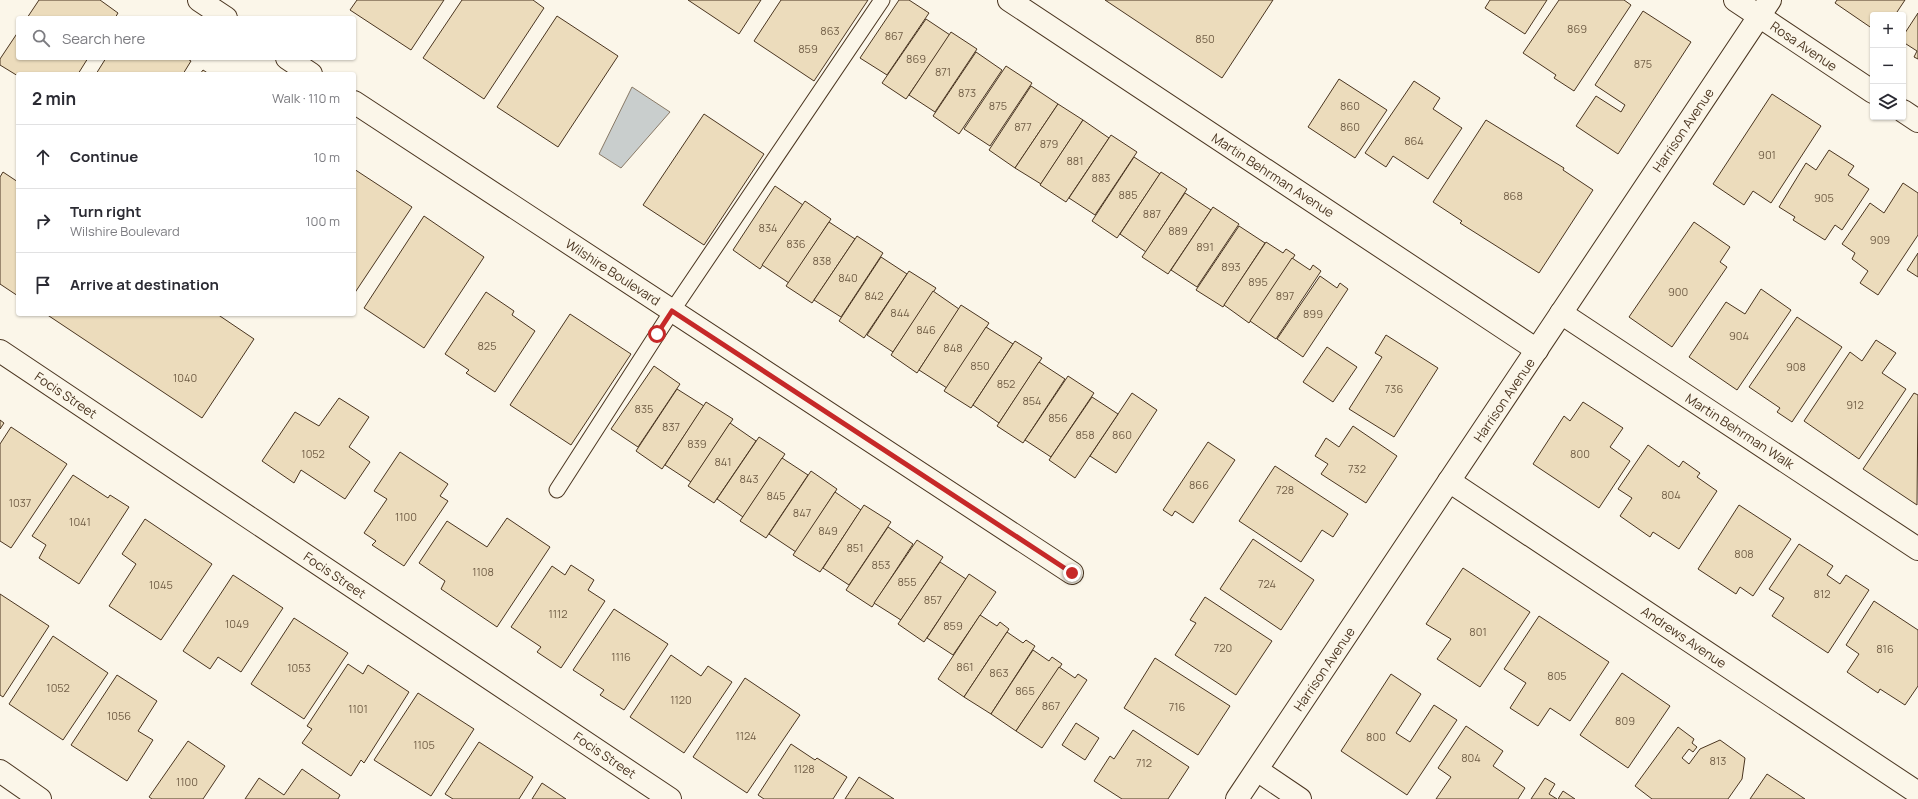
<!DOCTYPE html>
<html lang="en">
<head>
<meta charset="utf-8">
<style>
	:root { --surface:#fff; --page:#f7f7f7; --text:#2b2b33; --muted:#7c7c81; --line:#e1e1e2 }
	body { margin:0; font-family:Manrope,sans-serif; background:var(--page); color:var(--text) }
	.controls { position:absolute; right:12px; top:12px; display:grid; overflow:hidden; border-radius:4px; box-shadow:0 1px 3px #0004 }
	.controls button { width:36px; height:36px; display:grid; place-items:center; padding:0; border:0; border-bottom:1px solid var(--line); background:var(--surface); color:var(--text); font:20px sans-serif }
	.stop { position:absolute; width:12px; height:12px; margin:-9px; border:3px solid #c62828; border-radius:50%; background:#fff }
	.stop.end { background:#c62828; border-color:#fff; box-shadow:0 1px 4px #0008 }
	.list { margin:0; padding:0; list-style:none }
	h2 { display:flex; justify-content:space-between; align-items:center; height:52px; margin:0; padding:0 16px; font-size:17px }
	h2 small { font-size:13px; font-weight:400; color:var(--muted) }
	.list li { display:grid; grid-template-columns:26px 1fr auto; gap:12px; align-items:center; box-sizing:border-box; height:64px; padding:0 16px; border-top:1px solid var(--line) }
	.list b { display:block; font-size:15px; white-space:nowrap }
	.list p { margin:0; font-size:13px; white-space:nowrap; color:var(--muted) }
	.list em { font-size:13px; font-style:normal; color:var(--muted) }
	.icon { flex:none; width:22px; height:22px; fill:none; stroke:currentColor; stroke-width:2; stroke-linecap:round; stroke-linejoin:round }
	.map { position:relative; flex:none; width:1918px; height:799px; overflow:hidden }
	.search { position:absolute; background:var(--surface); box-shadow:0 1px 3px #0004; left:16px; top:16px; width:340px; height:44px; display:flex; align-items:center; gap:10px; box-sizing:border-box; padding:0 14px; border-radius:4px; color:var(--muted); font-size:15px }
	.panel { position:absolute; background:var(--surface); box-shadow:0 1px 3px #0004; left:16px; top:72px; width:340px; height:244px; border-radius:4px }
	.map>svg:first-child { display:block }
	.water { fill:#c9cecd; stroke:#887966 }
	.building { fill:#ecdcbc; stroke:#4a3520 }
	.lines { fill:none; stroke-linecap:round; stroke-linejoin:round }
	.lane-casing { stroke:#4a3520; stroke-width:17 }
	.street-casing { stroke:#4a3520; stroke-width:24 }
	.lane { stroke:#fbf6e9; stroke-width:15 }
	.street { stroke:#fbf6e9; stroke-width:22 }
	.route { stroke:#c62828; stroke-width:5 }
	.labels { text-anchor:middle; stroke-width:3; stroke-linejoin:round; paint-order:stroke }
	.number-label { font-size:11px; fill:#725f47 }
	.street-label { font-size:13px; fill:#4a3520; stroke:#fbf6e9 }
</style>
</head>
<body>
<div class="map">
<svg width="1918" height="799" viewBox="0 0 1918 799">
	<rect width="100%" height="100%" fill="#fbf6e9"/>
	<polygon class="water" points="632,87 670,112 621,168 599,154"/>
	<g class="building">
		<polygon points="39,0 100,0 118,13 115,18 27,18"/>
		<polygon points="357,0 444,0 411,50 350,10"/>
		<polygon points="462,0 533,0 544,8 484,99 423,58"/>
		<polygon points="688,0 761,0 739,34"/>
		<polygon points="781,0 868,0 814,81 754,41"/>
		<polygon points="899,0 909,0 929,13 887,75 860,58"/>
		<polygon points="1105,0 1273,0 1222,78"/>
		<polygon points="1490,0 1547,0 1525,34 1485,8"/>
		<polygon points="1559,0 1624,0 1631,5 1574,91 1554,78 1556,75 1523,53"/>
		<polygon points="1837,0 1905,0 1895,15 1873,15 1873,29 1835,3"/>
		<polygon points="1643,11 1691,42 1618,154 1576,126 1596,96 1621,112 1625,105 1595,85"/>
		<polygon points="1918,13 1918,59 1914,57 1917,51 1903,42 1903,36"/>
		<polygon points="557,16 618,56 558,147 497,107"/>
		<polygon points="926,19 950,35 906,99 882,83"/>
		<polygon points="18,32 18,58 88,58 78,74 18,74 18,76 0,65 0,59"/>
		<polygon points="951,32 977,49 935,112 909,95"/>
		<polygon points="976,52 1002,70 959,134 933,116"/>
		<polygon points="106,58 186,58 191,61 183,74 96,74"/>
		<polygon points="1006,66 1032,83 990,146 964,129"/>
		<polygon points="203,70 209,74 200,74"/>
		<polygon points="1339,79 1387,110 1355,158 1308,127"/>
		<polygon points="1414,81 1440,98 1433,109 1462,128 1428,179 1393,156 1386,167 1365,153"/>
		<polygon points="1031,86 1058,104 1015,168 989,150"/>
		<polygon points="1772,94 1821,126 1771,203 1753,191 1744,205 1713,184"/>
		<polygon points="1058,104 1083,120 1041,184 1015,168"/>
		<polygon points="704,114 764,154 704,245 643,205"/>
		<polygon points="1083,120 1109,138 1066,202 1040,185"/>
		<polygon points="1486,120 1564,168 1563,170 1593,190 1539,273 1460,223 1462,221 1433,202"/>
		<polygon points="1111,135 1137,152 1095,215 1069,198"/>
		<polygon points="1829,150 1854,166 1848,175 1869,189 1842,230 1835,225 1825,240 1793,220 1795,217 1779,207 1806,163 1816,170"/>
		<polygon points="1134,157 1160,174 1117,238 1092,221"/>
		<polygon points="354,169 412,207 354,294"/>
		<polygon points="3,172 18,182 18,296 0,284 0,177"/>
		<polygon points="1161,172 1187,189 1146,252 1120,234"/>
		<polygon points="1903,183 1918,193 1918,235 1878,295 1860,283 1868,271 1852,259 1855,253 1842,244 1870,203 1884,213"/>
		<polygon points="775,186 803,205 760,269 733,250"/>
		<polygon points="1185,193 1211,210 1168,274 1142,257"/>
		<polygon points="805,201 831,219 789,283 762,265"/>
		<polygon points="1213,207 1239,224 1197,287 1171,270"/>
		<polygon points="424,216 484,257 424,348 364,308"/>
		<polygon points="829,222 855,239 812,303 786,286"/>
		<polygon points="1694,222 1730,247 1720,262 1727,267 1672,347 1629,317"/>
		<polygon points="1239,226 1265,243 1223,307 1196,290"/>
		<polygon points="857,236 883,253 841,317 814,300"/>
		<polygon points="1266,242 1283,253 1286,249 1295,255 1249,323 1224,305"/>
		<polygon points="1918,253 1918,277 1907,270"/>
		<polygon points="881,257 907,274 864,338 839,321"/>
		<polygon points="1292,258 1310,270 1313,265 1321,271 1276,339 1250,321"/>
		<polygon points="909,271 936,288 893,352 867,335"/>
		<polygon points="1320,276 1337,288 1340,283 1348,289 1303,357 1277,339"/>
		<polygon points="1761,289 1791,310 1737,390 1689,357 1726,302 1745,314"/>
		<polygon points="933,291 959,309 917,373 891,355"/>
		<polygon points="486,292 514,311 512,315 535,331 495,392 466,373 469,370 445,354"/>
		<polygon points="961,305 989,323 947,388 919,370"/>
		<polygon points="46,314 217,314 254,339 202,418"/>
		<polygon points="570,314 631,354 571,445 510,405"/>
		<polygon points="1797,317 1842,347 1792,422 1777,412 1780,408 1749,387"/>
		<polygon points="986,327 1013,344 971,408 944,391"/>
		<polygon points="1386,335 1438,368 1394,437 1349,409 1382,357 1375,353"/>
		<polygon points="1876,340 1896,353 1882,373 1906,389 1859,459 1804,421 1850,352 1862,361"/>
		<polygon points="1015,341 1042,358 999,423 973,405"/>
		<polygon points="1327,347 1357,367 1333,402 1303,382"/>
		<polygon points="1039,362 1065,379 1023,443 997,426"/>
		<polygon points="654,366 680,384 638,447 611,429"/>
		<polygon points="1068,376 1094,393 1051,457 1025,440"/>
		<polygon points="677,389 704,406 662,469 636,451"/>
		<polygon points="1132,393 1157,410 1116,473 1090,456"/>
		<polygon points="1914,393 1918,395 1917,505 1863,469"/>
		<polygon points="1092,397 1118,414 1075,478 1049,460"/>
		<polygon points="339,398 369,417 349,447 370,462 345,499 301,470 294,483 262,461 295,412 319,426"/>
		<polygon points="706,402 733,419 691,482 665,465"/>
		<polygon points="1583,402 1623,428 1610,447 1630,461 1599,508 1533,464 1564,416 1570,421"/>
		<polygon points="0,420 4,423 0,429"/>
		<polygon points="730,423 756,441 714,503 688,486"/>
		<polygon points="1353,426 1397,456 1366,503 1321,474 1328,464 1315,456 1326,438 1339,447"/>
		<polygon points="11,427 67,464 11,548 0,541 0,444"/>
		<polygon points="759,437 785,454 743,517 717,499"/>
		<polygon points="1208,442 1235,460 1193,523 1175,511 1172,516 1163,510"/>
		<polygon points="1648,445 1679,467 1683,461 1700,473 1697,477 1717,491 1679,549 1653,532 1650,537 1620,516 1632,498 1618,489"/>
		<polygon points="400,452 448,484 440,496 448,501 404,566 372,545 376,541 364,533 387,499 374,491"/>
		<polygon points="782,458 808,475 766,538 740,521"/>
		<polygon points="1275,466 1348,514 1333,537 1322,530 1301,562 1239,521"/>
		<polygon points="811,471 837,489 796,552 769,534"/>
		<polygon points="73,475 108,498 110,495 129,507 79,584 39,558 46,545 32,536"/>
		<polygon points="835,492 861,510 820,572 793,555"/>
		<polygon points="864,505 891,522 849,585 823,568"/>
		<polygon points="1739,505 1791,539 1753,596 1740,587 1736,594 1698,569"/>
		<polygon points="507,518 550,547 497,627 441,589 445,581 419,563 447,521 487,547"/>
		<polygon points="145,519 212,564 161,640 109,606 136,564 122,554"/>
		<polygon points="888,527 913,544 872,607 846,590"/>
		<polygon points="1253,539 1314,580 1281,630 1220,589"/>
		<polygon points="917,540 943,557 901,620 874,603"/>
		<polygon points="1799,544 1833,566 1827,575 1840,584 1846,575 1869,590 1828,653 1772,616 1784,598 1769,589"/>
		<polygon points="940,562 966,579 924,642 898,624"/>
		<polygon points="571,565 594,580 588,590 605,601 561,668 537,652 541,647 511,627 552,566 565,575"/>
		<polygon points="1463,568 1530,612 1480,687 1437,659 1451,639 1426,624"/>
		<polygon points="969,574 996,592 953,655 927,638"/>
		<polygon points="233,575 283,608 241,672 218,657 210,669 183,651"/>
		<polygon points="0,594 49,626 3,697 0,695"/>
		<polygon points="1205,597 1272,641 1236,695 1175,655 1196,623 1190,620"/>
		<polygon points="1874,601 1918,630 1918,686 1905,705 1880,689 1878,693 1847,672 1859,654 1846,645"/>
		<polygon points="614,609 668,644 624,710 600,695 604,690 573,670"/>
		<polygon points="980,615 997,626 1000,622 1009,629 964,697 938,679"/>
		<polygon points="1539,616 1609,662 1570,721 1550,708 1538,726 1510,708 1526,683 1504,669"/>
		<polygon points="294,618 348,653 304,719 251,684"/>
		<polygon points="1007,632 1023,643 1026,640 1035,646 991,714 964,697"/>
		<polygon points="53,636 108,673 63,740 9,704"/>
		<polygon points="1033,650 1049,661 1052,657 1062,664 1016,731 991,714"/>
		<polygon points="671,655 701,676 708,666 732,682 684,753 630,717"/>
		<polygon points="1155,658 1230,706 1198,755 1124,708"/>
		<polygon points="348,664 363,674 368,665 409,692 364,763 361,760 351,776 302,743 312,729 307,726"/>
		<polygon points="1059,667 1075,678 1078,674 1087,680 1042,748 1016,731"/>
		<polygon points="1622,673 1670,706 1628,768 1580,735"/>
		<polygon points="1391,674 1421,694 1396,733 1410,742 1434,705 1457,720 1407,795 1341,751"/>
		<polygon points="117,675 157,701 138,731 153,740 127,781 71,745"/>
		<polygon points="745,678 800,715 747,793 693,757"/>
		<polygon points="418,693 474,729 431,796 374,760"/>
		<polygon points="1076,723 1099,738 1085,760 1062,745"/>
		<polygon points="1466,726 1503,751 1493,766 1525,788 1518,799 1436,799 1451,777 1438,768"/>
		<polygon points="1678,727 1694,739 1692,743 1697,747 1693,752 1689,749 1682,758 1689,764 1700,749 1720,740 1745,758 1742,779 1728,799 1652,799 1635,786"/>
		<polygon points="1133,730 1189,767 1168,799 1122,799 1094,781 1110,756 1114,759"/>
		<polygon points="188,741 225,766 203,799 152,799 149,797"/>
		<polygon points="479,742 533,777 519,799 453,799 445,794"/>
		<polygon points="791,744 815,760 817,758 847,777 833,799 764,799 758,795"/>
		<polygon points="302,769 340,795 338,799 245,799 259,778 284,795"/>
		<polygon points="1767,774 1805,799 1750,799"/>
		<polygon points="859,777 894,799 845,799"/>
		<polygon points="1545,778 1555,784 1549,794 1557,799 1531,799"/>
		<polygon points="542,783 566,799 532,799"/>
		<polygon points="1563,791 1575,799 1558,799"/>
	</g>
	<g class="lines">
		<g class="lane-casing">
			<polyline id="lane" points="557,490 672,311 882,0"/>
		</g>
		<g class="street-casing">
			<g id="street">
				<polyline points="199,0 226,18"/>
				<polyline points="1009,0 1537,350"/>
				<polyline points="1735,0 1873,92"/>
				<polyline points="287,58 311,74"/>
				<polyline points="354,102 1072,573"/>
				<polyline points="1903,111 1918,121"/>
				<polyline points="1561,313 1918,549"/>
				<polyline points="0,351 670,799"/>
				<polyline points="1449,481 1918,793"/>
				<polyline points="1257,770 1300,799"/>
				<polyline points="0,771 40,799"/>
				<polyline points="1237,799 1770,0"/>
			</g>
		</g>
		<use href="#lane" class="lane"/>
		<use href="#street" class="street"/>
	</g>
	<g class="lines">
		<polyline class="route" points="657,334 672,311 1072,573"/>
	</g>
	<g class="labels">
		<g class="number-label">
			<text x="1577" y="33">869</text>
			<text x="830" y="35">863</text>
			<text x="894" y="40">867</text>
			<text x="1205" y="43">850</text>
			<text x="808" y="53">859</text>
			<text x="916" y="63">869</text>
			<text x="1643" y="68">875</text>
			<text x="943" y="76">871</text>
			<text x="967" y="97">873</text>
			<text x="998" y="110">875</text>
			<text x="1350" y="110">860</text>
			<text x="1023" y="131">877</text>
			<text x="1350" y="131">860</text>
			<text x="1414" y="145">864</text>
			<text x="1049" y="148">879</text>
			<text x="1767" y="159">901</text>
			<text x="1075" y="165">881</text>
			<text x="1101" y="182">883</text>
			<text x="1128" y="199">885</text>
			<text x="1513" y="200">868</text>
			<text x="1824" y="202">905</text>
			<text x="1152" y="218">887</text>
			<text x="768" y="232">834</text>
			<text x="1178" y="235">889</text>
			<text x="1880" y="244">909</text>
			<text x="796" y="248">836</text>
			<text x="1205" y="251">891</text>
			<text x="822" y="265">838</text>
			<text x="1231" y="271">893</text>
			<text x="848" y="282">840</text>
			<text x="1258" y="286">895</text>
			<text x="1678" y="296">900</text>
			<text x="874" y="300">842</text>
			<text x="1285" y="300">897</text>
			<text x="900" y="317">844</text>
			<text x="1313" y="318">899</text>
			<text x="926" y="334">846</text>
			<text x="1739" y="340">904</text>
			<text x="487" y="350">825</text>
			<text x="953" y="352">848</text>
			<text x="980" y="370">850</text>
			<text x="1796" y="371">908</text>
			<text x="185" y="382">1040</text>
			<text x="1006" y="388">852</text>
			<text x="1394" y="393">736</text>
			<text x="1032" y="405">854</text>
			<text x="1855" y="409">912</text>
			<text x="644" y="413">835</text>
			<text x="1058" y="422">856</text>
			<text x="671" y="431">837</text>
			<text x="1085" y="439">858</text>
			<text x="1122" y="439">860</text>
			<text x="697" y="448">839</text>
			<text x="313" y="458">1052</text>
			<text x="1580" y="458">800</text>
			<text x="723" y="466">841</text>
			<text x="1357" y="473">732</text>
			<text x="749" y="483">843</text>
			<text x="1199" y="489">866</text>
			<text x="1285" y="494">728</text>
			<text x="1671" y="499">804</text>
			<text x="776" y="500">845</text>
			<text x="20" y="507">1037</text>
			<text x="802" y="517">847</text>
			<text x="406" y="521">1100</text>
			<text x="80" y="526">1041</text>
			<text x="828" y="535">849</text>
			<text x="855" y="552">851</text>
			<text x="1744" y="558">808</text>
			<text x="881" y="569">853</text>
			<text x="483" y="576">1108</text>
			<text x="907" y="586">855</text>
			<text x="1267" y="588">724</text>
			<text x="161" y="589">1045</text>
			<text x="1822" y="598">812</text>
			<text x="933" y="604">857</text>
			<text x="558" y="618">1112</text>
			<text x="237" y="628">1049</text>
			<text x="953" y="630">859</text>
			<text x="1478" y="636">801</text>
			<text x="1223" y="652">720</text>
			<text x="1885" y="653">816</text>
			<text x="621" y="661">1116</text>
			<text x="965" y="671">861</text>
			<text x="299" y="672">1053</text>
			<text x="999" y="677">863</text>
			<text x="1557" y="680">805</text>
			<text x="58" y="692">1052</text>
			<text x="1025" y="695">865</text>
			<text x="681" y="704">1120</text>
			<text x="1051" y="710">867</text>
			<text x="1177" y="711">716</text>
			<text x="358" y="713">1101</text>
			<text x="119" y="720">1056</text>
			<text x="1625" y="725">809</text>
			<text x="746" y="740">1124</text>
			<text x="1376" y="741">800</text>
			<text x="424" y="749">1105</text>
			<text x="1471" y="762">804</text>
			<text x="1718" y="765">813</text>
			<text x="1144" y="767">712</text>
			<text x="804" y="773">1128</text>
			<text x="187" y="786">1100</text>
		</g>
		<g class="street-label">
			<text transform="translate(1804 46) rotate(34)" y="5">Rosa Avenue</text>
			<text transform="translate(1683 130) rotate(-56)" y="5">Harrison Avenue</text>
			<text transform="translate(1273 175) rotate(33)" y="5">Martin Behrman Avenue</text>
			<text transform="translate(613 272) rotate(33)" y="5">Wilshire Boulevard</text>
			<text transform="translate(66 395) rotate(34)" y="5">Focis Street</text>
			<text transform="translate(1504 400) rotate(-56)" y="5">Harrison Avenue</text>
			<text transform="translate(1740 431) rotate(33)" y="5">Martin Behrman Walk</text>
			<text transform="translate(335 575) rotate(34)" y="5">Focis Street</text>
			<text transform="translate(1684 637) rotate(34)" y="5">Andrews Avenue</text>
			<text transform="translate(1324 669) rotate(-56)" y="5">Harrison Avenue</text>
			<text transform="translate(605 755) rotate(34)" y="5">Focis Street</text>
		</g>
	</g>
</svg>
<div class="controls">
<button>+</button>
<button>−</button>
<button><svg class="icon" aria-label="layers" viewBox="0 0 24 24"><path d="M12 4l9 5-9 5-9-5zM3 14l9 5 9-5"/></svg></button>
</div>
<div class="stop" style="left:657px;top:334px"></div>
<div class="stop end" style="left:1072px;top:573px"></div>
<div class="search"><svg class="icon" aria-label="search" viewBox="0 0 24 24"><circle cx="10" cy="10" r="6"/><path d="M15 15l6 6"/></svg>Search here</div>
<section class="panel">
<h2>2 min<small>Walk · 110 m</small></h2>
<ul class="list">
<li><svg class="icon" aria-label="ahead" viewBox="0 0 24 24"><path d="M12 20V5M6 11l6-6 6 6"/></svg><div><b>Continue</b></div><em>10 m</em></li>
<li><svg class="icon" aria-label="right" viewBox="0 0 24 24"><path d="M7 20v-9h11M14 6l5 5-5 5"/></svg><div><b>Turn right</b><p>Wilshire Boulevard</p></div><em>100 m</em></li>
<li><svg class="icon" aria-label="arrive" viewBox="0 0 24 24"><path d="M6 21V4h12l-3 4 3 4H6"/></svg><div><b>Arrive at destination</b></div></li>
</ul>
</section>
</div>
</body>
</html>
